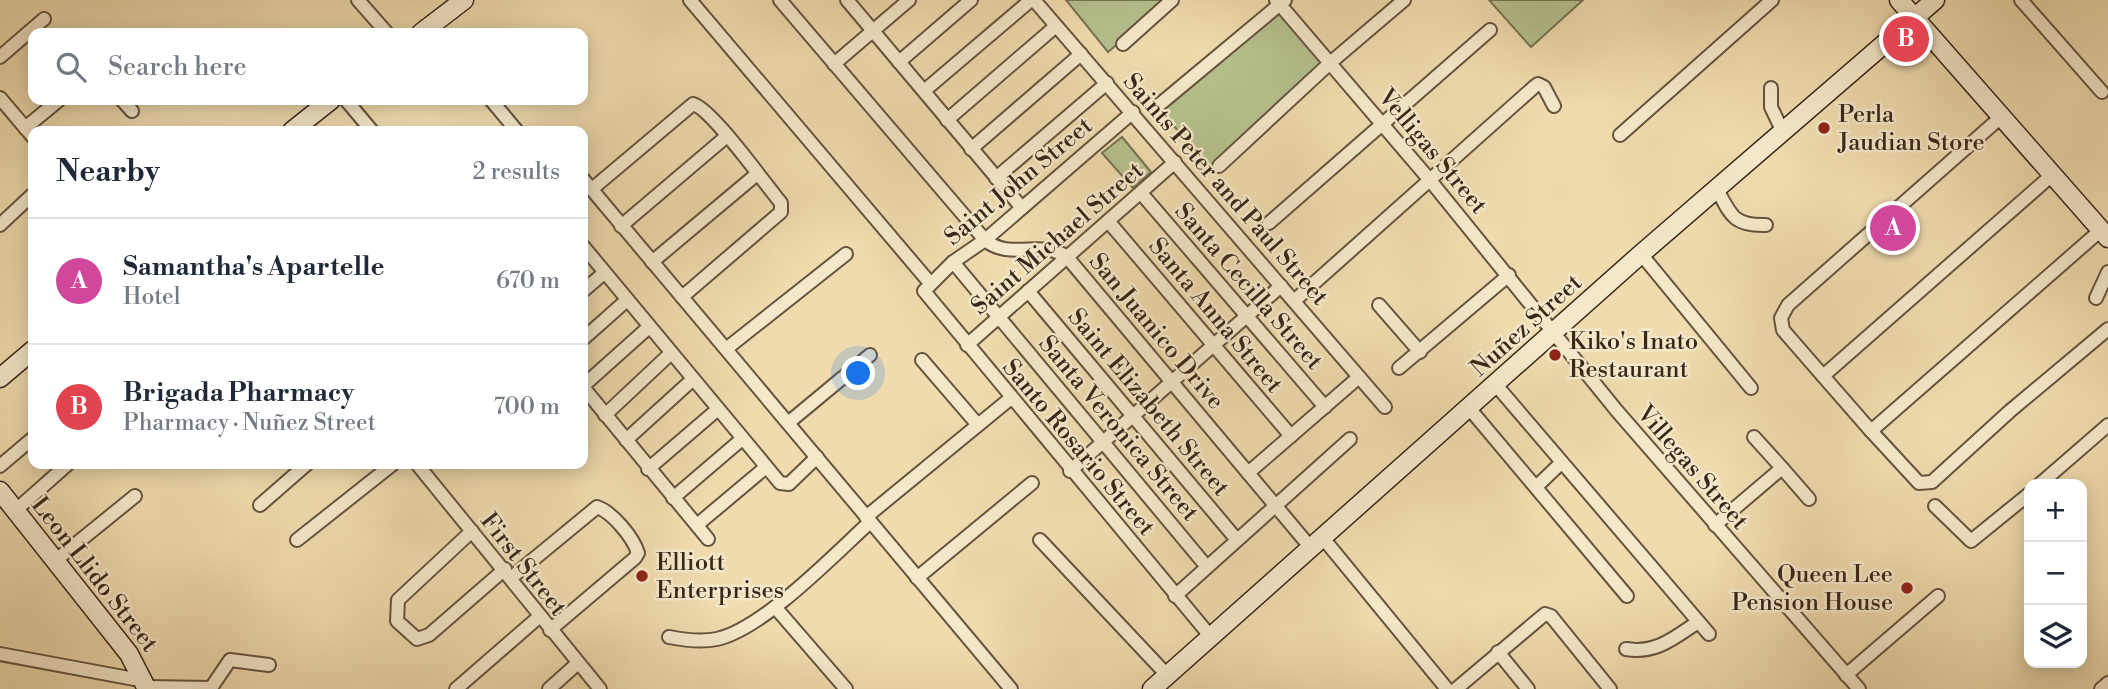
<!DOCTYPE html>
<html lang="en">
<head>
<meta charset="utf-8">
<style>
	:root { --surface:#fff; --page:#f6f6f7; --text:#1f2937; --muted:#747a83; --line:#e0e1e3; --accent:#0f766e }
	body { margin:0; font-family:"Libre Bodoni",serif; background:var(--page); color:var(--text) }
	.controls { position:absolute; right:21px; bottom:21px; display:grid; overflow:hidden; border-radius:14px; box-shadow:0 4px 18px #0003 }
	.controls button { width:63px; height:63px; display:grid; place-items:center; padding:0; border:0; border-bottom:2px solid var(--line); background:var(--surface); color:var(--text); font:35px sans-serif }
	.you { position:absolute; left:859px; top:374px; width:24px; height:24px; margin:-18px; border:5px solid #fff; border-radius:50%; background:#1a73e8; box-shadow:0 0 0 10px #1a73e833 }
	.badge { display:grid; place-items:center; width:46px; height:46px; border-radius:50%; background:var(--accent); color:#fff; font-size:23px; font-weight:700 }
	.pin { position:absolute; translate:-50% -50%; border:4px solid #fff; box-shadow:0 2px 7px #0006 }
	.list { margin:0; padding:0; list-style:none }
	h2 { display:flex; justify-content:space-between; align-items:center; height:91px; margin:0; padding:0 28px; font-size:30px }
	h2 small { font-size:23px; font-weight:400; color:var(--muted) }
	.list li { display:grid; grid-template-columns:46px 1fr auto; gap:21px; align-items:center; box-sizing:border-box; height:126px; padding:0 28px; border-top:2px solid var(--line) }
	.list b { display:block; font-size:26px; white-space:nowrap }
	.list p { margin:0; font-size:23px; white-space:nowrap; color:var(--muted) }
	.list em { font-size:23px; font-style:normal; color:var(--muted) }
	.icon { flex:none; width:38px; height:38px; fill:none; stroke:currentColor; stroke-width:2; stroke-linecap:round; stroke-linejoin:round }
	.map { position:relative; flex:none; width:2108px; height:689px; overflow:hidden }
	.search { position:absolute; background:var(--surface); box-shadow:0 4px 18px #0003; left:28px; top:28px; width:560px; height:77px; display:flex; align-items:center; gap:18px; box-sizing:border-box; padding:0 24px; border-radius:14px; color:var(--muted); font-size:26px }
	.panel { position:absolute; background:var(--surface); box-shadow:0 4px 18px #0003; left:28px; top:126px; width:560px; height:343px; border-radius:14px }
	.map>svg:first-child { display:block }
	.green { fill:#b5c18e; stroke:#787454; stroke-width:2 }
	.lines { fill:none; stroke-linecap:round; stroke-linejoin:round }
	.street-casing { stroke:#67543f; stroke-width:16 }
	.secondary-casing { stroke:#3a271a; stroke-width:21 }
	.street { stroke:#f5e8ca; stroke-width:12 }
	.secondary { stroke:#f5e8ca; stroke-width:18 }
	.poi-dot { fill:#8f2418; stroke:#f5e8ca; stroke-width:2.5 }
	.labels { text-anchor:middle; stroke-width:5; stroke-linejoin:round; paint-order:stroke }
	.poi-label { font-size:24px; fill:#3a271a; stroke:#f5e8ca; text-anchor:start }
	.street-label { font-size:24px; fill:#3a271a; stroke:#f5e8ca }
</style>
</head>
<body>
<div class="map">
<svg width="2108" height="689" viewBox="0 0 2108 689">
	<rect width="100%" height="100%" fill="#efdbae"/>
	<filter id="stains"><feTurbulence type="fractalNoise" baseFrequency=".00286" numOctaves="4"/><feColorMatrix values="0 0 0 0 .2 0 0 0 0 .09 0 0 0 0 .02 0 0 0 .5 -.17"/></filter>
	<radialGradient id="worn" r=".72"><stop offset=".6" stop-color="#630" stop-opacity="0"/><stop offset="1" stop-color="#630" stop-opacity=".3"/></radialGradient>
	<g class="green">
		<polygon points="1066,0 1169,0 1108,52"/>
		<polygon points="1489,0 1583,0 1531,47"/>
		<polygon points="1279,8 1329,65 1211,168 1157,107"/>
		<polygon points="1122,137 1151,172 1133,188 1102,153"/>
	</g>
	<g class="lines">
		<g class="street-casing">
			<g id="street">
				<polyline points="358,0 387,33"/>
				<polyline points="690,0 930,283"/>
				<path d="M 780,0 L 985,240 C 1010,261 1042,239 1067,257 L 1311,548"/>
				<polyline points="847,0 1022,208"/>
				<polyline points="1034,0 1385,407"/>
				<polyline points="1276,0 1429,179 1617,411 1859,689"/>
				<polyline points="2021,0 2102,92"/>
				<polyline points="1123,44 1172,0"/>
				<polyline points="0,57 44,19"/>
				<polyline points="899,62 971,0"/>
				<polyline points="834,64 909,0"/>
				<polyline points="1771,88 1771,107 1782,130"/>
				<polyline points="924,91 1031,0"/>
				<polyline points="0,98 33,137"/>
				<polyline points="122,100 132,111"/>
				<polyline points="346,100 372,131"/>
				<polyline points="491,100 517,131"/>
				<polyline points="1159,105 1285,0"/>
				<polyline points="1133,112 985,240 953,262 924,291 1211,637"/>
				<polyline points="2001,117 1788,305 1781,318 1783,330 1823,376 2052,175"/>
				<polyline points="947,120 1056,26"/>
				<polyline points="25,128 59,100"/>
				<polyline points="1620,135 1772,0"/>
				<polyline points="971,149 1081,54"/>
				<polyline points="1219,166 1330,63 1404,0"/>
				<polyline points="996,178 1107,83"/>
				<polyline points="583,179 1011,689"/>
				<path d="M 592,189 L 693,104 C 712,109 765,184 781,203 L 781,212 L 682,297"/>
				<path d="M 1717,189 C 1731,216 1734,226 1766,225"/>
				<polyline points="1141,193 1325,407"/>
				<polyline points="1108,221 1291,436"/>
				<polyline points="1269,223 1490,30"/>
				<polyline points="0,225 33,194"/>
				<polyline points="621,226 727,136"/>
				<polyline points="583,246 780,483 789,484 817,457"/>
				<polyline points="1641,254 1751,388"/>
				<polyline points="652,262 757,174"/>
				<polyline points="953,262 1207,567"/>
				<polyline points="583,291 604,273"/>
				<polyline points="1028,291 1237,540"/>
				<polyline points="2096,298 2108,272"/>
				<polyline points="1294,301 1534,87 1538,84 1544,87 1554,106"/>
				<polyline points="1379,305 1420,352"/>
				<polyline points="583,339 627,300"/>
				<polyline points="967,345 1175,162"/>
				<polyline points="726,349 846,254"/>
				<polyline points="922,360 978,425"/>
				<polyline points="1399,368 1509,275"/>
				<polyline points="1823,376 1871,431 2101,230"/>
				<polyline points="1496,385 1709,634"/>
				<polyline points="583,386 649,327"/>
				<polyline points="583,387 708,539"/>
				<polyline points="1469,408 1627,596"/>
				<polyline points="605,415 670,354"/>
				<polyline points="788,423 870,355"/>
				<polyline points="1871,431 1919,483 1932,482 2010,411 2108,329"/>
				<polyline points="1754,437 1782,468"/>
				<polyline points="626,440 692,380"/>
				<polyline points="417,464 600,689"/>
				<polyline points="0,466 33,438"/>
				<polyline points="648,469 718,409"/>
				<polyline points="1070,471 1281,286"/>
				<polyline points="1248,473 1359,377"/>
				<polyline points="2040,484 2108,425"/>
				<polyline points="1536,487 1561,463"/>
				<polyline points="673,498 742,439"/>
				<polyline points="260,505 307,464"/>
				<polyline points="1935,506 1971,541 2029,494"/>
				<polyline points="16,510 68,464"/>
				<polyline points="866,517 1011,398"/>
				<polyline points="697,525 766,467"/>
				<polyline points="1715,525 1782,468 1809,499"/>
				<polyline points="472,531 398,600 397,621 417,639 429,635 505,569"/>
				<polyline points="1323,538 1447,689"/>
				<polyline points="297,540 393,464"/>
				<polyline points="1040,540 1167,675"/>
				<polyline points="56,560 135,496"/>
				<path d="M 512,577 L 597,507 C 612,512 633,537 638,553 L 635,558 L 550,630"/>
				<polyline points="917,578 1032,483"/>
				<polyline points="1175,596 1350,439"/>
				<polyline points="775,607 846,689"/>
				<path d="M 669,637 C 684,640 702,642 717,639 C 763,629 835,554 870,522"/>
				<path d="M 1626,649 C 1656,654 1674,638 1698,622"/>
				<polyline points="1498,652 1528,689"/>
				<polyline points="0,654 145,681"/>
				<polyline points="1846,675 1938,596"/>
				<polyline points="147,687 211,688 230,660 269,665"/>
				<polyline points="456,689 540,616"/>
				<polyline points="549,689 578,663"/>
				<polyline points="1456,689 1545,614 1551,616 1610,689"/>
				<polyline points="2101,689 2108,683"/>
			</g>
		</g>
		<g class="secondary-casing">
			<g id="secondary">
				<polyline points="1899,0 2108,238"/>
				<polyline points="421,33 464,0"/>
				<polyline points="292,131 331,100"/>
				<polyline points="0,378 33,350"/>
				<polyline points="0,491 129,654 147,689"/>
				<polyline points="1152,689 1641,254 1935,0"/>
			</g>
		</g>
		<use href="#street" class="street"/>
		<use href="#secondary" class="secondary"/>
	</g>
	<g class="poi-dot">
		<circle cx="1824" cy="128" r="7"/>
		<circle cx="1555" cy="355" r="7"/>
		<circle cx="642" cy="576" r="7"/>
		<circle cx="1907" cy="588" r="7"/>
	</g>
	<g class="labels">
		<g class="poi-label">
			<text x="1838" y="122">Perla<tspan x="1838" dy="28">Jaudian Store</tspan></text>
			<text x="1569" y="349">Kiko's Inato<tspan x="1569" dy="28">Restaurant</tspan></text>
			<text x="656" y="570">Elliott<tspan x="656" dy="28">Enterprises</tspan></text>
			<text x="1893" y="582" text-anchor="end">Queen Lee<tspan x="1893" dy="28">Pension House</tspan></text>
		</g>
		<g class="street-label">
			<text transform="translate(1433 151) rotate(50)" y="8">Velligas Street</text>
			<text transform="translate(1018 181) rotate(-40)" y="8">Saint John Street</text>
			<text transform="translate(1226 189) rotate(49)" y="8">Saints Peter and Paul Street</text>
			<text transform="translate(1057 238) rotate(-41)" y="8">Saint Michael Street</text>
			<text transform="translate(1249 286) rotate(49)" y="8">Santa Cecilla Street</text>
			<text transform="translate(1216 315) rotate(50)" y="8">Santa Anna Street</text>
			<text transform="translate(1526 325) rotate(-42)" y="8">Nuñez Street</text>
			<text transform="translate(1157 331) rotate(50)" y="8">San Juanico Drive</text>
			<text transform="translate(1149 402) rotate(50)" y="8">Saint Elizabeth Street</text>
			<text transform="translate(1119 428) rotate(50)" y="8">Santa Veronica Street</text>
			<text transform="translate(1079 447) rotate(50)" y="8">Santo Rosario Street</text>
			<text transform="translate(1693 467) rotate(49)" y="8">Villegas Street</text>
			<text transform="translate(524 564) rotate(52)" y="8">First Street</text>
			<text transform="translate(95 574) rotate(52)" y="8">Leon Llido Street</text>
		</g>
	</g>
	<rect width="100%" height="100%" filter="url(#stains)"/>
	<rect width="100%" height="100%" fill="url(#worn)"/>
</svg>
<div class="controls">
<button>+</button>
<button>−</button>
<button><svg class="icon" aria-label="layers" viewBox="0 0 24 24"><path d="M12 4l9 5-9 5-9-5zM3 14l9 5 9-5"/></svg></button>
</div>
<div class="you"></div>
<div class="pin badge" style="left:1893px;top:228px;background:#d1479c">A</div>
<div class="pin badge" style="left:1906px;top:39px;background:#e0444e">B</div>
<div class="search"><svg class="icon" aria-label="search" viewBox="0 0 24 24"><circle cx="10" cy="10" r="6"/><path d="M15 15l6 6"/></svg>Search here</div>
<section class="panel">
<h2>Nearby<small>2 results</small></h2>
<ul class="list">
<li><span class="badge" style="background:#d1479c">A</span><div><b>Samantha's Apartelle</b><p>Hotel</p></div><em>670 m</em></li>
<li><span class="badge" style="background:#e0444e">B</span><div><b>Brigada Pharmacy</b><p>Pharmacy · Nuñez Street</p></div><em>700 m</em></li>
</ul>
</section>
</div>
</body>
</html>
